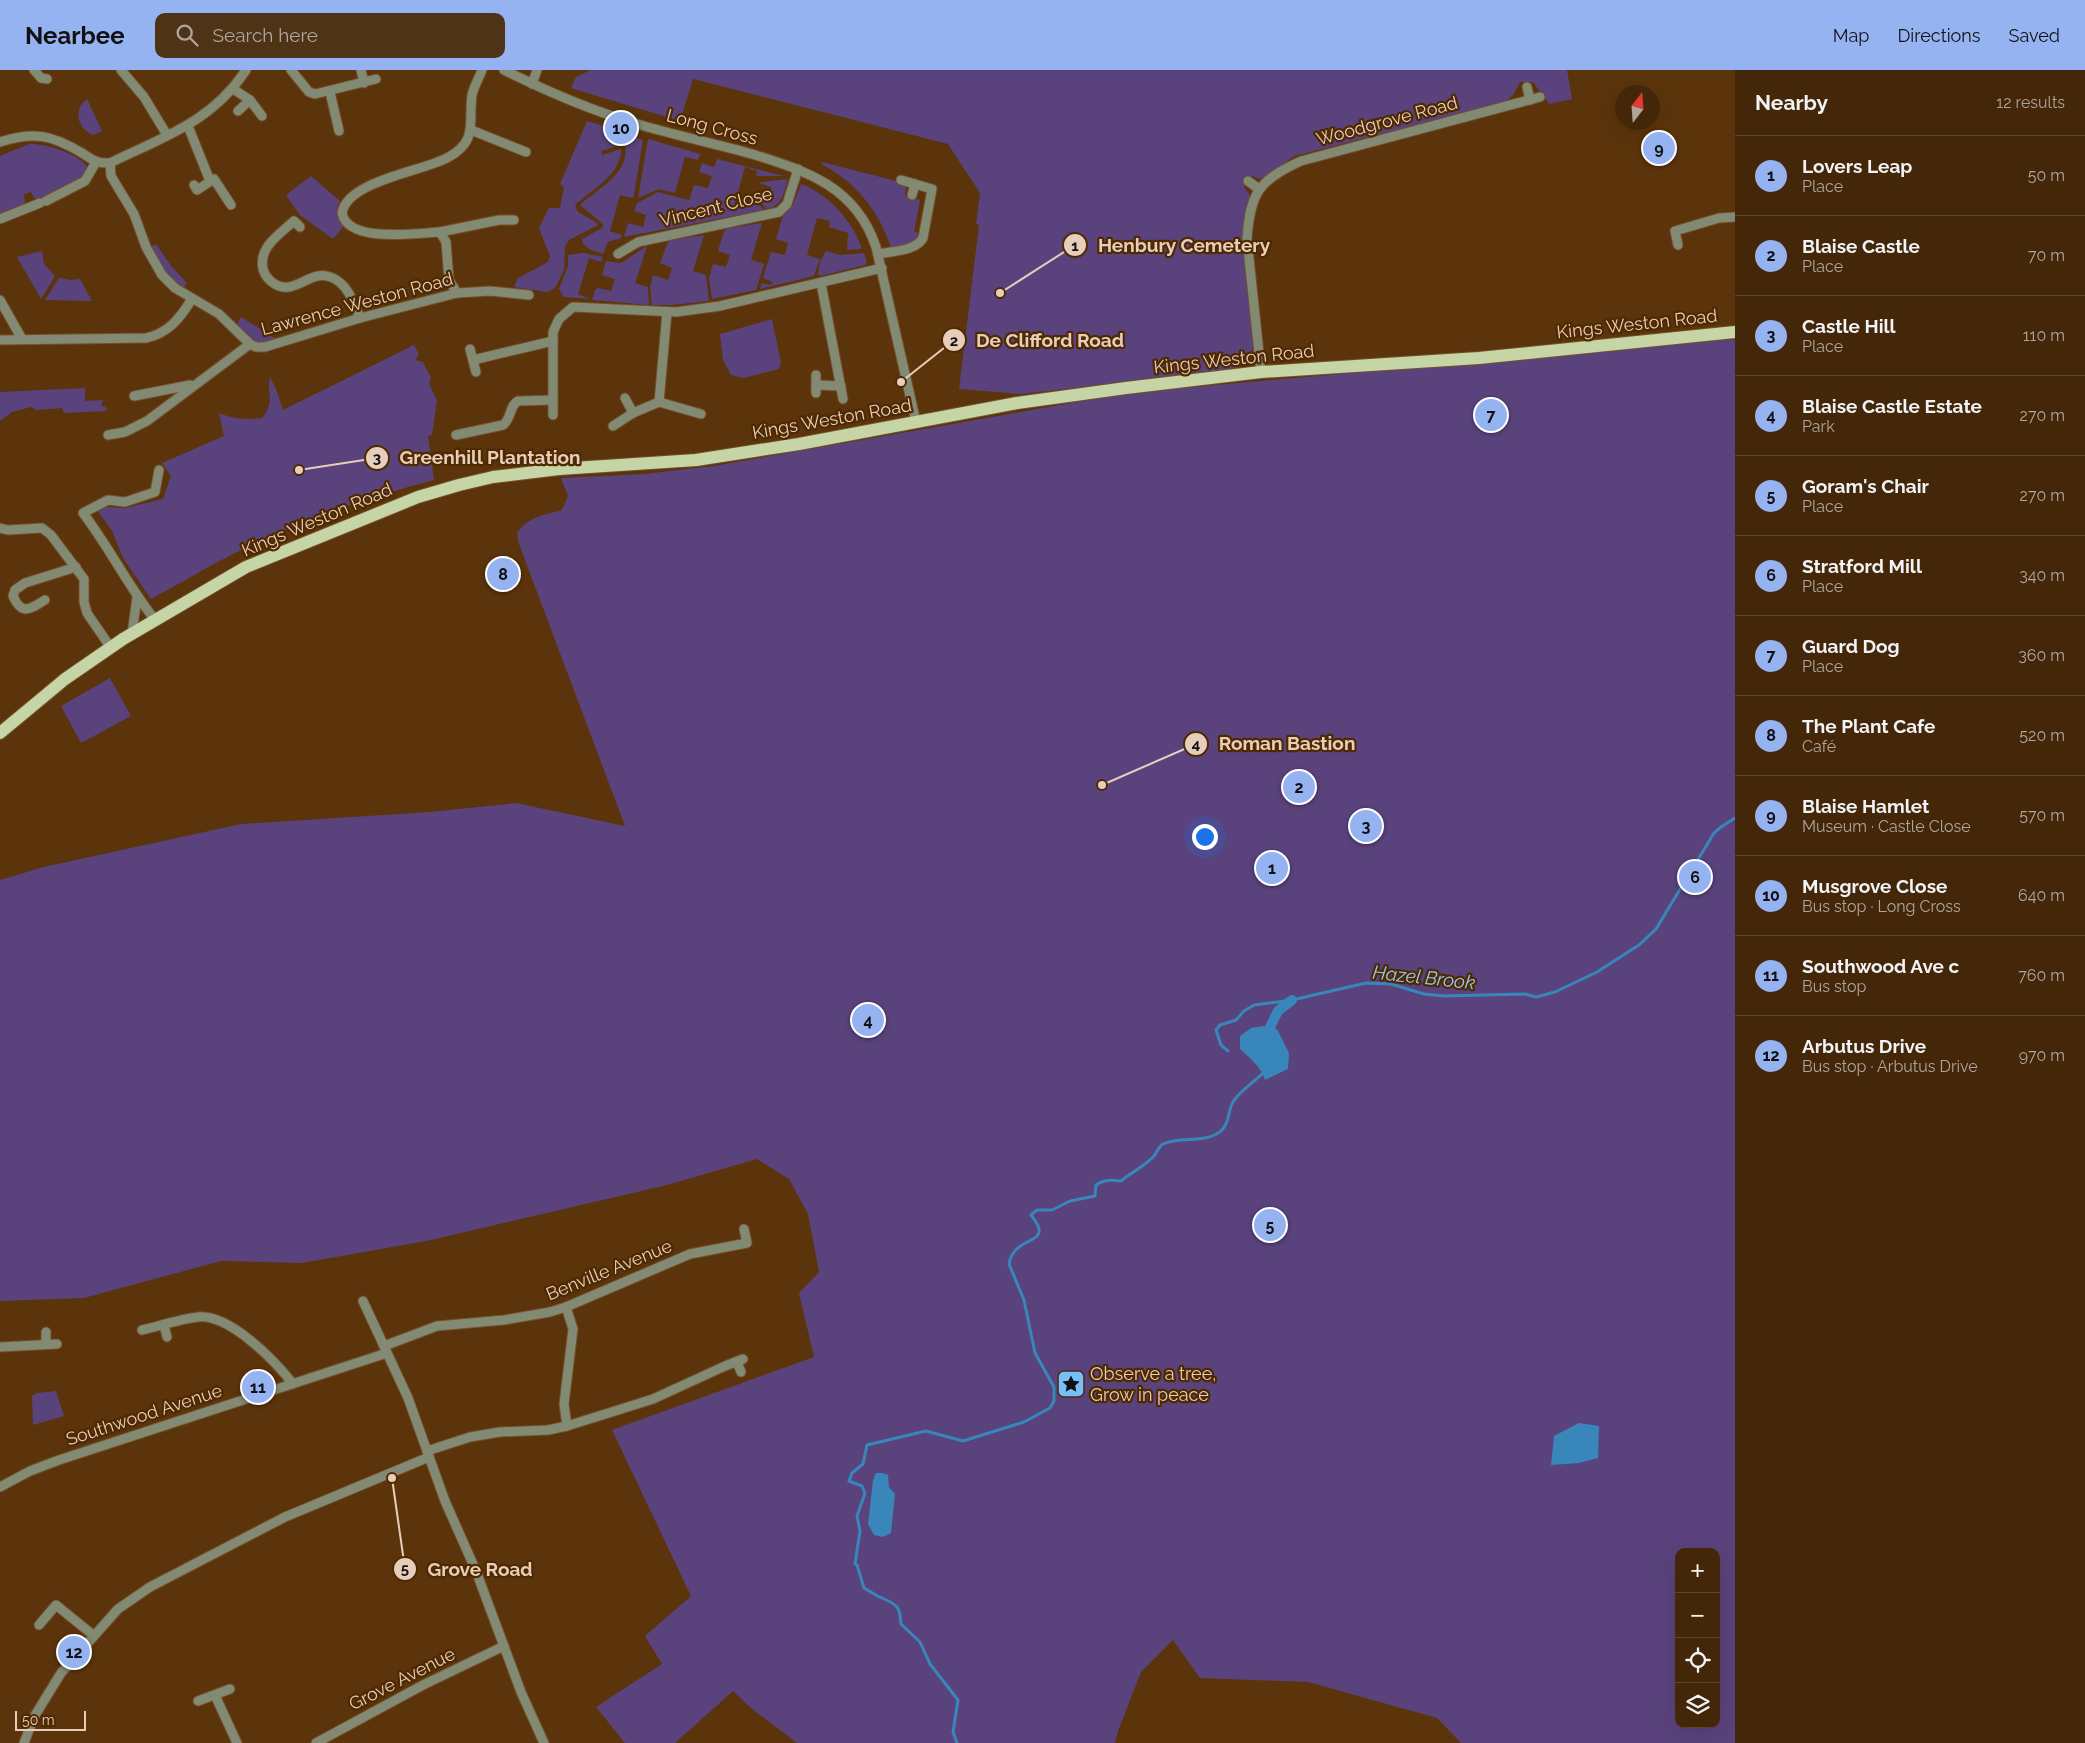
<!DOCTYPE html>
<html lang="en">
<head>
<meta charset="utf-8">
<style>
	:root { --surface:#442708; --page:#4e3316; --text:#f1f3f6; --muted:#afa59c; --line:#5c4429; --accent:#95b2f1 }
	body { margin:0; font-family:Raleway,sans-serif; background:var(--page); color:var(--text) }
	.controls { position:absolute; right:15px; bottom:15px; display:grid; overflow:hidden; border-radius:10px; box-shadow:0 5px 20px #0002 }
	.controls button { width:45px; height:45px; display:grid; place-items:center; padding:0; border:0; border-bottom:1px solid var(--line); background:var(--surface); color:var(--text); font:25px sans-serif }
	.compass { position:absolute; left:1615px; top:15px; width:45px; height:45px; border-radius:50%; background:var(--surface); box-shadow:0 5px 20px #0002; rotate:17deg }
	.scale { position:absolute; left:15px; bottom:12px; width:71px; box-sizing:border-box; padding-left:5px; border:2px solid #e7cebb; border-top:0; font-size:14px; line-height:18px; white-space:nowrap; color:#e7cebb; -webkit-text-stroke:4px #4f2900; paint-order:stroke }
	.you { position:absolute; left:1204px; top:766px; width:18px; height:18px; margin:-12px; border:4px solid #fff; border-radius:50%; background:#1a73e8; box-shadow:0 0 0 8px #1a73e833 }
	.badge { display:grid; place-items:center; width:32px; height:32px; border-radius:50%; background:var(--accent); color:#111; font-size:16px; font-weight:700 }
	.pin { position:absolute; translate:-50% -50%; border:2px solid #fff; box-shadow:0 1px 5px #0006 }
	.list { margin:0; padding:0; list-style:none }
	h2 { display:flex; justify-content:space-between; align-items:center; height:65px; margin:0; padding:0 20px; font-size:21px }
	h2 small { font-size:16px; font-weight:400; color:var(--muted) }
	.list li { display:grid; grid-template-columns:32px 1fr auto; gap:15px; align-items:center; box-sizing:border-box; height:80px; padding:0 20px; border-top:1px solid var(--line) }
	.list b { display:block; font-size:19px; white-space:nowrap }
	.list p { margin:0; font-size:16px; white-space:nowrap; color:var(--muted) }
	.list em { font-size:16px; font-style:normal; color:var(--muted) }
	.icon { flex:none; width:28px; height:28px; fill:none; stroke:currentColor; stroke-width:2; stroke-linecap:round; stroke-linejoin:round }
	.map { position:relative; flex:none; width:1735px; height:1673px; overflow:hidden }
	header { display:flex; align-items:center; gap:30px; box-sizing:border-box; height:70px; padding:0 25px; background:var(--accent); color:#111 }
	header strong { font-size:24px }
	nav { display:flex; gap:28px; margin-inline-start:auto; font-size:18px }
	.search { width:350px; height:45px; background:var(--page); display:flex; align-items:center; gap:12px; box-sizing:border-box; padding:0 18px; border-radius:10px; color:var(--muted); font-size:19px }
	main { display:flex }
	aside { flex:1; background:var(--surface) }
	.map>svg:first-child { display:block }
	.green { fill:#5a437c; fill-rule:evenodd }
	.water { fill:#3886ba }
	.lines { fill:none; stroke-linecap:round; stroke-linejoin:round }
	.stream { stroke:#3886ba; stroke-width:3 }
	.canal { stroke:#3886ba; stroke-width:10 }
	.minor-casing { stroke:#74502b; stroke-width:11 }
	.major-casing { stroke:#74502b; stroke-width:14 }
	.minor { stroke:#838a73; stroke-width:9 }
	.major { stroke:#c6d5a5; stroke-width:12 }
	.labels { text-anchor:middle; stroke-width:4.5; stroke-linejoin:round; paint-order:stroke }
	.street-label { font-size:18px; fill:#e7cebb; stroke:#4f2900 }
	.poi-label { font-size:18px; fill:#e7cebb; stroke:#4f2900; text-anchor:start }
	.water-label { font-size:19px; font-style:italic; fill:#93ccf6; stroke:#4f2900 }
	.leader { fill:none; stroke:#e7cebb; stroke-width:2 }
	.callout-dot { fill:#e7cebb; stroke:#4f2900; stroke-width:2 }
	.mark-label { font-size:15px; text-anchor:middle; font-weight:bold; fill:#111 }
	.callout-label { font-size:19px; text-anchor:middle; font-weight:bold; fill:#e7cebb; stroke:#4f2900; stroke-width:4.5; stroke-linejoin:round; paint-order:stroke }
</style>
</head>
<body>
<header>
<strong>Nearbee</strong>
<div class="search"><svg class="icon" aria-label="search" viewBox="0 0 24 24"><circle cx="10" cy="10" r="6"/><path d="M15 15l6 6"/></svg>Search here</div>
<nav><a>Map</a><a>Directions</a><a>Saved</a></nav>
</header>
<main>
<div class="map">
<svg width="1735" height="1673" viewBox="0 0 1735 1673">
	<rect width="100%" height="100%" fill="#5b340b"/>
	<g class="green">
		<polygon points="591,0 1567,0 1572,29 1549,34 1533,12 1520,12 1513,25 1504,33 1294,86 1265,108 1259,109 1252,106 1244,117 1251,127 1247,143 1255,273 1253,272 1252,284 1248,288 1240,289 1237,300 1020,324 959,319 979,155 976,154 980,123 948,74 693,9 680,51 571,18 576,7"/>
		<path d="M 87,29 L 102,61 L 93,65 C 78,59 72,40 87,29 Z"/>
		<path d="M 587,51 L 627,63 L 614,77 L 601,81 L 602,85 L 621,79 C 622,104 591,120 575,135 L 578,142 L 597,153 L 598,155 L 569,170 L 565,176 L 564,200 L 555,218 L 547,222 L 514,217 L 518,208 L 548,192 L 550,186 L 539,158 L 549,138 L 560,138 L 564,117 L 560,114 Z"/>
		<path d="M 632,66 L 643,70 L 634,125 L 633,128 L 620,125 L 610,161 L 622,165 L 621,168 L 608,172 L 603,184 L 589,179 L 583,174 L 582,169 L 602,158 L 603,154 L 580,135 C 598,118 630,104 625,75 Z"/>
		<polygon points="648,69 700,84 698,90 685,87 675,123 659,119 638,128"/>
		<path d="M 29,74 C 45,73 80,84 88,98 C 80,114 57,124 40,129 L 34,128 L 31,122 L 24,124 L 25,132 L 21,137 L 0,144 L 0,86 Z"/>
		<polygon points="717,89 784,106 756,106 757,101 745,97 735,133 748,137 750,128 754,129 764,140 624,167 628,153 643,157 646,145 634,141 637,133 658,122 689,130 694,115 708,118 712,106 699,102 702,93 714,97"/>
		<path d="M 822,92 L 900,112 L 900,115 L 906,117 L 905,126 L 920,130 L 914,162 L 920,163 C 918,175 901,176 891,178 C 880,142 855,111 821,94 Z"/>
		<path d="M 311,106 L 340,131 C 335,140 336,148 344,156 L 333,169 L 300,145 L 286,125 Z"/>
		<path d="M 788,109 C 784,123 783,135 767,139 L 756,128 L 768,130 L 771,117 L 759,113 L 761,112 Z"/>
		<path d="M 801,114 C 828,124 853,151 862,179 L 847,180 L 848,163 L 829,157 L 830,151 L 817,148 L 807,185 L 820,189 L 814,206 L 760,219 L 762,213 L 770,215 L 773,212 L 763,208 L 771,182 L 785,185 L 788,173 L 776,169 L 783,146 L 793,135 Z"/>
		<polygon points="762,153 751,190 764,194 756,220 712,229 709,208 713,194 726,197 730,185 718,181 724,161 728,158"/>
		<polygon points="704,165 693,201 706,205 709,231 672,235 652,235 650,217 653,205 668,210 672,198 660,193 668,172 672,170"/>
		<polygon points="156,174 171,196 187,213 184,218 166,203 150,177"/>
		<polygon points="647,176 635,213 648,217 649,235 592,230 595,220 598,218 611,221 615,209 602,205 606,191 621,193"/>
		<polygon points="42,181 44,194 55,206 41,229 17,187"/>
		<polygon points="826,181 841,185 864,183 867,192 865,195 820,206 818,204 820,192"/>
		<polygon points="583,183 603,187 601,192 589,188 578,224 591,229 564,227 559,219 568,196 568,185"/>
		<polygon points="59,208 70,210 80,209 92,231 45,230"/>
		<path d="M 241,247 L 278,270 C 255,277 252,271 237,254 Z"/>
		<polygon points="772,249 781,293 779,299 744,308 731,305 723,290 720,264"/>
		<path d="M 1735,269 L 1735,1673 L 1461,1673 L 1437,1648 L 1308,1612 L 1200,1608 L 1173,1570 L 1141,1602 L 1118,1661 L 1115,1673 L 797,1673 L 752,1639 L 733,1621 L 675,1673 L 625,1673 L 596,1637 L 662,1594 L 645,1566 L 691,1526 L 612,1360 L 814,1287 L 799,1223 L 819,1202 L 808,1144 L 789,1109 L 757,1089 L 667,1115 L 431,1170 L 302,1193 L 221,1191 L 84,1228 L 0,1231 L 0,810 L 44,797 L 241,754 L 430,742 L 516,733 L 625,756 L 519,474 L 517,463 C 528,447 544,445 562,440 L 568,426 L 561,408 L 644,404 L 714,396 L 1094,329 L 1171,319 ZM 1679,1482 L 1716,1482 L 1716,1654 L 1679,1654 Z"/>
		<path d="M 414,275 L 419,284 L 415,290 L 423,292 L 431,308 L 429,314 L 437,330 L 432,365 L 428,366 L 434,410 C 364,428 295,452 231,485 C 204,499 177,515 151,529 L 123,488 L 112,461 L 97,440 L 107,437 L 125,438 L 163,429 L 171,406 L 162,393 L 224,366 L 219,343 C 234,349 246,350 262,348 C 276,331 266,324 270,307 L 276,319 L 283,340 Z"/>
		<polygon points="85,318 85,331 103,330 101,336 106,337 107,341 64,343 62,338 37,340 31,337 12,342 0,351 0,322"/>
		<polygon points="110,608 131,646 81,673 61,636"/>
		<polygon points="56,1321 64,1346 33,1355 32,1326 37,1323"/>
	</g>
	<g class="water">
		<path d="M 1264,956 L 1277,959 L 1289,983 L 1288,999 L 1265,1010 C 1261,997 1250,988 1240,979 L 1240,966 L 1251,958 Z"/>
		<polygon points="1579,1353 1599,1356 1598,1388 1579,1393 1551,1395 1554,1366"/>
		<polygon points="876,1403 882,1403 888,1405 889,1417 895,1424 891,1463 883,1467 874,1465 868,1454 873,1410"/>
	</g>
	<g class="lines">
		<g class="stream">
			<polyline points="1228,981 1221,975 1216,960 1220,955 1236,950 1244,941 1254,935 1292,930 1366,913 1391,914 1424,924 1444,926 1525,924 1536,927 1555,922 1597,902 1639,875 1656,859 1714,763 1721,757 1735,748"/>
			<path d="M 957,1673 L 953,1662 L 958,1630 L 930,1594 L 920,1572 L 901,1554 C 900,1537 898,1535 882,1528 C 876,1526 870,1521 864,1518 L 857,1495 L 855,1494 L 860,1461 L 857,1446 L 865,1423 L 862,1416 L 849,1411 L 852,1403 L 863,1394 L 867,1375 L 926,1361 L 963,1371 L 1024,1352 L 1050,1338 L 1054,1331 L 1054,1317 L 1035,1283 L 1024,1230 L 1009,1194 C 1013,1169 1042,1173 1039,1159 C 1038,1154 1034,1149 1031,1145 L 1037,1140 L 1052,1140 L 1070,1131 L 1095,1126 L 1096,1115 C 1104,1109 1111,1110 1121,1111 C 1132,1102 1145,1096 1154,1086 C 1157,1082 1159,1076 1163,1074 C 1182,1065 1205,1075 1222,1060 C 1231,1051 1227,1038 1235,1029 C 1243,1019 1254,1012 1263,1003"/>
		</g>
		<polyline class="canal" points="1270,957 1278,941 1292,930"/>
		<g class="minor-casing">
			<g id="minor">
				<polyline points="34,0 41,8 47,9"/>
				<polyline points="121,0 144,27 167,65"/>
				<polyline points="291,0 309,22 315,24 376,9"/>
				<polyline points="361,0 364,13"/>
				<path d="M 504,0 C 548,22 587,39 634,53 C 673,65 713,73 752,84 C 807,101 856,117 876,177 L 916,352"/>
				<polyline points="532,14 537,0"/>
				<polyline points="1527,17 1530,30"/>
				<polyline points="233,19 250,30 262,46"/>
				<polyline points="330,22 339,61"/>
				<polyline points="238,41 250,30"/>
				<polyline points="188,56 210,111"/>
				<polyline points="471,60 526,82"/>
				<path d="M 0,72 C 34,61 52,65 82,83 C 91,89 98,94 110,93 C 163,67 212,52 246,0"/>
				<polyline points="110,93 111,106 134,144 146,177 162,205 175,218 219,244 250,274 256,277 265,277 360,248 457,223 490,221 529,225"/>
				<polyline points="1248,111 1259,119"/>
				<polyline points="194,115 197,120 214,109 231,135"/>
				<polyline points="912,125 915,114"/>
				<polyline points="46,131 85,111 96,92"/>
				<polyline points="0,149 40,133"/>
				<path d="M 300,157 L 294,151 C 280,164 258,177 263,199 C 266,210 278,219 289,217 C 305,214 315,200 333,208 C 348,215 354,233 360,248"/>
				<polyline points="440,162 499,150 514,150"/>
				<polyline points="1678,175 1675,161 1719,148 1735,147"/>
				<polyline points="618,184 638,172 779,142 787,134 798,99"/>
				<path d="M 879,184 C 892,181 916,181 923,168 L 932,119 L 901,110"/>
				<polyline points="821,213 843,329"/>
				<path d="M 457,223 L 449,210 L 446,172 L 440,162 C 418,163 348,174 342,143 C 347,111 423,101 447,88 C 479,71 468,53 472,25 C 474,16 479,8 482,0"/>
				<polyline points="0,230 22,269"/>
				<path d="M 0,270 L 146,268 C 169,263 180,248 192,229"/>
				<polyline points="470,279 476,302"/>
				<polyline points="473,290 553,271"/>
				<path d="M 1261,302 L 1247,169 C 1250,123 1259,110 1301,91 L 1540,27"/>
				<polyline points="816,315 841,316"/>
				<polyline points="816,323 816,305"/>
				<polyline points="134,326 190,315"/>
				<polyline points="625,328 633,343"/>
				<polyline points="659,332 667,242"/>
				<polyline points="553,345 553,262 559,249 573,237 676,242 720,236 882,198"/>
				<polyline points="613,356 633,343 659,332 701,344"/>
				<polyline points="108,365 125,362 147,351 250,274"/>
				<path d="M 456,365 L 503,355 C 512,348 509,336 518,331 L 553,330"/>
				<polyline points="0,458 8,460 42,458 51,465 84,509 84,532 87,543 111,578"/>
				<path d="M 45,530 C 30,539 22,546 13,526 L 15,520 L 25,513 L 76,497"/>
				<path d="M 155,550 C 128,516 109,477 83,443 L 108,430 L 125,432 L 155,422 L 159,400"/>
				<polyline points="132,564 137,527"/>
				<polyline points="363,1231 408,1328 445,1431 476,1501 521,1622 544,1673"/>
				<polyline points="566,1237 573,1259 564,1334 567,1356"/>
				<polyline points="164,1255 167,1267"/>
				<path d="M 142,1260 C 160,1256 180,1249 198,1247 C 230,1244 275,1291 293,1314"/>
				<polyline points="46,1262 46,1274"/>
				<polyline points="384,1276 437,1256 504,1250 550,1242 566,1237 690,1184 747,1173 744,1159"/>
				<polyline points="0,1277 57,1274"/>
				<polyline points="737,1292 741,1302"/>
				<polyline points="427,1381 470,1367 500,1362 548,1360 567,1356 653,1329 725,1296 743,1289"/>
				<polyline points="0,1417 30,1401 59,1390 387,1283"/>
				<polyline points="39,1555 56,1535 93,1565"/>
				<polyline points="215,1625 237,1673"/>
				<polyline points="198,1631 230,1619"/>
				<polyline points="24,1673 34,1647 61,1603 118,1539 150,1517 285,1447 429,1387"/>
				<polyline points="316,1673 423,1615 504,1576"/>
			</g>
		</g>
		<g class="major-casing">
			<polyline id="major" points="0,663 65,609 123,569 246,497 418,427 459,415 493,407 559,399 696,390 799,374 1017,333 1126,318 1261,302 1479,288 1735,262"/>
		</g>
		<use href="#minor" class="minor"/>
		<use href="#major" class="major"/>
	</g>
	<defs>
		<g id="sight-square" transform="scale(1.4375)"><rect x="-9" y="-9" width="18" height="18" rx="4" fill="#75c0f6" stroke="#4f2900"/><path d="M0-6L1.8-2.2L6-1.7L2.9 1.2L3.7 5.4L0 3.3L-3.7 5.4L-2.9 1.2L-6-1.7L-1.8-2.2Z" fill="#111"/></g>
	</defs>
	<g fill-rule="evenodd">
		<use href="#sight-square" x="1071" y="1314"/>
	</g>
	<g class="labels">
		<g class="street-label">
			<text transform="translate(1387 51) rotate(-15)" y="6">Woodgrove Road</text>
			<text transform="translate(712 57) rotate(15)" y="6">Long Cross</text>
			<text transform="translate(716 137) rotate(-14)" y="6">Vincent Close</text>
			<text transform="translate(357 234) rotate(-15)" y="6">Lawrence Weston Road</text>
			<text transform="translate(1637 254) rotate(-6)" y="6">Kings Weston Road</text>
			<text transform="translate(1234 289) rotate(-6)" y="6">Kings Weston Road</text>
			<text transform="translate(832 349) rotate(-10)" y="6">Kings Weston Road</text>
			<text transform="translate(317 450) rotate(-23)" y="6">Kings Weston Road</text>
			<text transform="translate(609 1200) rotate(-22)" y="6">Benville Avenue</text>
			<text transform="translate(144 1345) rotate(-18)" y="6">Southwood Avenue</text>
			<text transform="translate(402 1609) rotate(-27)" y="6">Grove Avenue</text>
		</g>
		<g class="poi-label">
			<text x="1090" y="1310">Observe a tree,<tspan x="1090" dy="21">Grow in peace</tspan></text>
		</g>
		<g class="water-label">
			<text transform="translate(1424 907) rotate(6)" y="7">Hazel Brook</text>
		</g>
	</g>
	<path class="leader" d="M1000 223L1075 175M901 312L954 270M299 400L377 388M1102 715L1196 674M392 1408L405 1499"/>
	<g class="callout-dot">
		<circle cx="1000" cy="223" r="5"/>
		<circle cx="901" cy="312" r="5"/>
		<circle cx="299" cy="400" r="5"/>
		<circle cx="1102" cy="715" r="5"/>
		<circle cx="392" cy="1408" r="5"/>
		<circle cx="1075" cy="175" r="12"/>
		<circle cx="954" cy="270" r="12"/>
		<circle cx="377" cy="388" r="12"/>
		<circle cx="1196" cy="674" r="12"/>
		<circle cx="405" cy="1499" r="12"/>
	</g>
	<g class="mark-label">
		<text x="1075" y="181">1</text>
		<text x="954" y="276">2</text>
		<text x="377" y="393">3</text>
		<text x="1196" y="679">4</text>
		<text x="405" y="1504">5</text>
	</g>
	<g class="callout-label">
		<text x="1184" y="182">Henbury Cemetery</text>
		<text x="1050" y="277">De Clifford Road</text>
		<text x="490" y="394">Greenhill Plantation</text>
		<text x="1287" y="680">Roman Bastion</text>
		<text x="480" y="1506">Grove Road</text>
	</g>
</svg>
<div class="controls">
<button>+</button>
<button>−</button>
<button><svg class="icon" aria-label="locate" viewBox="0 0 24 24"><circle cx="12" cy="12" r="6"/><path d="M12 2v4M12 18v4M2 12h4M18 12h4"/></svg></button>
<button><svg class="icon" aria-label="layers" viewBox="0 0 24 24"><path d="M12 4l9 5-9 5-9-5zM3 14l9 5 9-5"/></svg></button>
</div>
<svg class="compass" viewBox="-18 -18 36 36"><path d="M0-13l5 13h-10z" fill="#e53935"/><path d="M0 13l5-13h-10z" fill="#afa59c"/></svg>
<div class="scale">50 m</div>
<div class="you"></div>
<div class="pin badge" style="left:1272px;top:798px">1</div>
<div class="pin badge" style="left:1299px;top:717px">2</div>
<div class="pin badge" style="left:1366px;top:756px">3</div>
<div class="pin badge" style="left:868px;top:950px">4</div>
<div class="pin badge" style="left:1270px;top:1155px">5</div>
<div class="pin badge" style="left:1695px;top:807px">6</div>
<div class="pin badge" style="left:1491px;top:345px">7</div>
<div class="pin badge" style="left:503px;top:504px">8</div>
<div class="pin badge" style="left:1659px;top:78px">9</div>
<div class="pin badge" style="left:621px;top:58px">10</div>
<div class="pin badge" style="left:258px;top:1317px">11</div>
<div class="pin badge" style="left:74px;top:1582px">12</div>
</div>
<aside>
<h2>Nearby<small>12 results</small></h2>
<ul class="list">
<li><span class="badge">1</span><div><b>Lovers Leap</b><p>Place</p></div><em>50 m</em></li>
<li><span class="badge">2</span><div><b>Blaise Castle</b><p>Place</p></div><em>70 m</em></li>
<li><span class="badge">3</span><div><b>Castle Hill</b><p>Place</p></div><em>110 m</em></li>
<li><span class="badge">4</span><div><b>Blaise Castle Estate</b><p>Park</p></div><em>270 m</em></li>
<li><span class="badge">5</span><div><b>Goram's Chair</b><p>Place</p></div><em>270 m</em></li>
<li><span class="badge">6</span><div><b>Stratford Mill</b><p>Place</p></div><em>340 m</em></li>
<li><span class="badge">7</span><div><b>Guard Dog</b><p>Place</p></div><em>360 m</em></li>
<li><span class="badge">8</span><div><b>The Plant Cafe</b><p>Café</p></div><em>520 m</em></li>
<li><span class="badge">9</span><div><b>Blaise Hamlet</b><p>Museum · Castle Close</p></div><em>570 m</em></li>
<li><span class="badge">10</span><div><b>Musgrove Close</b><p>Bus stop · Long Cross</p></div><em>640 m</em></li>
<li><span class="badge">11</span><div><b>Southwood Ave c</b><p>Bus stop</p></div><em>760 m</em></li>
<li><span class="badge">12</span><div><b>Arbutus Drive</b><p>Bus stop · Arbutus Drive</p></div><em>970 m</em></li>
</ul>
</aside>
</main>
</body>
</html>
